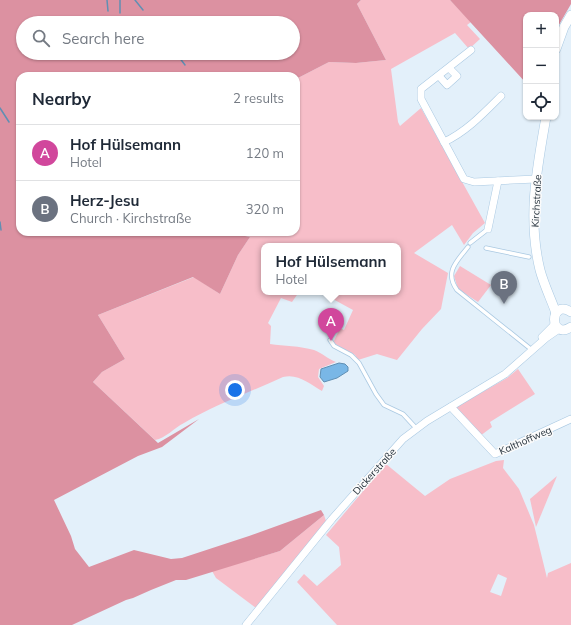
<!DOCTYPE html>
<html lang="en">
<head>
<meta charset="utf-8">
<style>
	:root { --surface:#fff; --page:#f6f6f7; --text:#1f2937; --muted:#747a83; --line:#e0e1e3; --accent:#0f766e }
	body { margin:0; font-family:Mulish,sans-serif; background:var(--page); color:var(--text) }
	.controls { position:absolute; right:12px; top:12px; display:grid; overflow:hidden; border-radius:8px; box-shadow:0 1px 3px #0004 }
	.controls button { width:36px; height:36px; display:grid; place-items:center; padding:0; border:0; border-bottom:1px solid var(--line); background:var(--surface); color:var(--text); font:20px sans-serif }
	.you { position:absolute; left:235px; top:390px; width:14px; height:14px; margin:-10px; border:3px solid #fff; border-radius:50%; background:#1a73e8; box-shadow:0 0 0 6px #1a73e833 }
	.badge { display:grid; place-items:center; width:26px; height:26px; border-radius:50%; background:var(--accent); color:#fff; font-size:13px; font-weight:700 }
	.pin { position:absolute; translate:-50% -33px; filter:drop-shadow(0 1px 2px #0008) }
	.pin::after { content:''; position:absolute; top:21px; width:14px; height:12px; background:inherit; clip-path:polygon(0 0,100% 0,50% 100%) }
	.popup { position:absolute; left:261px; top:243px; width:140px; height:52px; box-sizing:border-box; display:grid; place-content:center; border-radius:8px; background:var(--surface); filter:drop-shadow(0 1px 3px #0005); font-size:13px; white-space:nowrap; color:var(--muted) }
	.popup b { font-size:15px; color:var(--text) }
	.popup::after { content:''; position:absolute; left:50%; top:100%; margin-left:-8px; border:8px solid transparent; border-top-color:var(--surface) }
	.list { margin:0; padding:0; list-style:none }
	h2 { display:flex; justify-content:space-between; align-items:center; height:52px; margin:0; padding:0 16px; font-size:17px }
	h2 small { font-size:13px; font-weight:400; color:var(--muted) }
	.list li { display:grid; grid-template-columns:26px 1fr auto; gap:12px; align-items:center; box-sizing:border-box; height:56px; padding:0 16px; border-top:1px solid var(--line) }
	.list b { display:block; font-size:15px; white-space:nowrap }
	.list p { margin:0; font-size:13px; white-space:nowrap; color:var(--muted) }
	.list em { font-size:13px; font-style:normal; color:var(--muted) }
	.icon { flex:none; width:22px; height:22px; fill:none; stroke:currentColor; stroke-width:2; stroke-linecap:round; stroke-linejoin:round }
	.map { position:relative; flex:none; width:571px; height:625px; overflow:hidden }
	.search { position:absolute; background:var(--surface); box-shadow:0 1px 3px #0004; left:16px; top:16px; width:284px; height:44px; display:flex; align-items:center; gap:10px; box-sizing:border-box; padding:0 14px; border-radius:22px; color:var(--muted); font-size:15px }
	.panel { position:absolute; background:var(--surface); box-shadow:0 1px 3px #0004; left:16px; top:72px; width:284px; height:164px; border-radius:12px }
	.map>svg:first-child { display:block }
	.green { fill:#f7bec9; fill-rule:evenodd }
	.forest { fill:#dc91a1; fill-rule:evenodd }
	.water { fill:#79b7e6; stroke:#608fb3 }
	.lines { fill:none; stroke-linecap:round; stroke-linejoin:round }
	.stream { stroke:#608fb3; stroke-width:1.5 }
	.service-casing { stroke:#aac9e2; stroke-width:5 }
	.minor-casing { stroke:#aac9e2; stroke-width:8 }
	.tertiary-casing { stroke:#aac9e2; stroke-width:10 }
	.service { stroke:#fff; stroke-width:3.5 }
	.minor { stroke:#fff; stroke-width:7 }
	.tertiary { stroke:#fff; stroke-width:9 }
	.labels { text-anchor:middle; stroke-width:3; stroke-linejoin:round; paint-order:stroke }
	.street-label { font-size:10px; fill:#26323c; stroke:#fbfbfb }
</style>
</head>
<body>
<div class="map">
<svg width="571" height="625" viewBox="0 0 571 625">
	<rect width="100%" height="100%" fill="#e3f0fa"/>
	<g class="green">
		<path d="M 361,0 L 450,0 L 471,22 L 467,25 L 480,39 L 469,49 L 455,33 L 391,69 L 398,122 L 400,126 L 421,108 L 485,223 L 473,233 L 464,245 L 452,225 L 414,253 L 448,273 L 441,309 L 422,329 L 397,360 L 377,354 L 358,360 L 355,355 L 333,343 L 340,328 L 344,330 L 353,310 L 320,292 L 398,292 L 398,246 L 264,246 L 264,292 L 299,292 L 292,302 L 281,298 L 268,323 L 271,326 L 270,344 C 284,346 300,346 314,350 C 322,353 328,359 336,362 L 319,369 L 318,377 L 324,386 L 322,391 C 310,384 298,373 283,377 C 250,392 215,405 184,423 C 174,428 166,438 155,440 L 93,382 L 102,372 L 125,359 L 98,315 L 194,277 L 220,294 L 238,255 L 250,237 L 226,232 L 296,232 L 296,79 L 329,62 L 356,63 L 386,60 L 357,4 Z"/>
		<polygon points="460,266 491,285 478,302 458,289 454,276"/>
		<polygon points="518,369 535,394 490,422 492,427 480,436 456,407 507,378"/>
		<path d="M 504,460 L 503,468 L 519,489 L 534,525 L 547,578 L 548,573 L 571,563 L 571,625 L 337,625 L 297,582 L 304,574 L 317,586 L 341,565 L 339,547 L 326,535 L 386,464 L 425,496 L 450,479 L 496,461 ZM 498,574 L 507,578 L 501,596 L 490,592 Z"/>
		<polygon points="557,476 536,527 530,499"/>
		<polygon points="324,515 326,521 256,608 216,578 212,571 280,551"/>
	</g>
	<g class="forest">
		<path d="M 0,0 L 361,0 L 357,4 L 386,60 L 356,63 L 329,62 L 296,79 L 296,76 L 20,76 L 20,232 L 226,232 L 250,237 L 238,255 L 220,294 L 193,277 L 98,315 L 125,359 L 102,372 L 93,382 L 158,443 L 199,419 L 162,447 L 138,456 L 54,500 L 71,536 L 75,549 L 89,567 L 134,550 L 171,559 L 182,558 L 249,536 L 321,510 L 324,515 L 280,551 L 186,580 L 176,580 L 151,590 L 133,598 L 126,600 L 72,625 L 0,625 ZM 23,23 L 293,23 L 293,53 L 23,53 Z"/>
		<polygon points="450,0 571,0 571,4 556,30 556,15 526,15 526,83"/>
	</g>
	<polygon class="water" points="339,363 345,364 348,367 348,371 337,378 324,382 320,377 321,369"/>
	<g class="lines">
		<g class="stream">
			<polyline points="107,0 108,11"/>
			<polyline points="135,0 143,10"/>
			<polyline points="120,13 120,0"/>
			<polyline points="152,22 153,23"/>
			<polyline points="176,53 185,65"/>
			<polyline points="0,108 9,122"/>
			<polyline points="0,222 1,230"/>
		</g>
		<g class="service-casing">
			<g id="service">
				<polyline points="470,243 488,229"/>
				<path d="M 468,247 C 457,261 444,272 457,290 L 532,350"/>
				<polyline points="486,248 529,257"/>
				<polyline points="330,340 334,346 351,355 359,363 376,394 384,405 403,414 416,428"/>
			</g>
		</g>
		<g class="minor-casing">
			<g id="minor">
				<polyline points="471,50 421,89 421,99 464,179 474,182 536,179"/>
				<polyline points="439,76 447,85 457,76 449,68"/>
				<path d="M 444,142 C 466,132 484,113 501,96"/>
				<polyline points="488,229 498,181"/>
				<polyline points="542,337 555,324"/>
				<polyline points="451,407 495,454 571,419"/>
				<polyline points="246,625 332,519 403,439 427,421 505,374 546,338 559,329"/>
			</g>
		</g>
		<g class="tertiary-casing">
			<g id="tertiary">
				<polyline points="556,49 564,27 571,15"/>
				<path d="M 546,117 C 537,169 527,217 540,270 C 544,285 551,299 556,313"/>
				<path d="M 571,312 C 549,298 549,341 571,327"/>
			</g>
		</g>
		<use href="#service" class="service"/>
		<use href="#minor" class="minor"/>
		<use href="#tertiary" class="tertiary"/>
	</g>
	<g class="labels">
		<g class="street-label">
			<text transform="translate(536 201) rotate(-87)" y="4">Kirchstraße</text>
			<text transform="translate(525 440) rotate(-24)" y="4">Kalthoffweg</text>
			<text transform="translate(374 471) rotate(-48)" y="4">Dickerstraße</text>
		</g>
	</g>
</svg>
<div class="controls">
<button>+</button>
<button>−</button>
<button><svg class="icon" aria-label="locate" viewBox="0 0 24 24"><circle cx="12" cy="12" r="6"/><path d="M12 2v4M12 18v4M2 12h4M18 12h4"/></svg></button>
</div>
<div class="you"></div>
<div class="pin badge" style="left:331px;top:341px;background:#d1479c">A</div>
<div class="popup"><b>Hof Hülsemann</b>Hotel</div>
<div class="pin badge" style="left:504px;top:304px;background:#6b7280">B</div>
<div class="search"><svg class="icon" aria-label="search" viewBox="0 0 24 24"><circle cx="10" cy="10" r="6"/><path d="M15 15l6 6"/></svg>Search here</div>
<section class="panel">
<h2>Nearby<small>2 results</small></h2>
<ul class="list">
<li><span class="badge" style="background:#d1479c">A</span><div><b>Hof Hülsemann</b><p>Hotel</p></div><em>120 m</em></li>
<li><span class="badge" style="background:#6b7280">B</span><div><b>Herz-Jesu</b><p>Church · Kirchstraße</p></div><em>320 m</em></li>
</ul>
</section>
</div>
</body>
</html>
